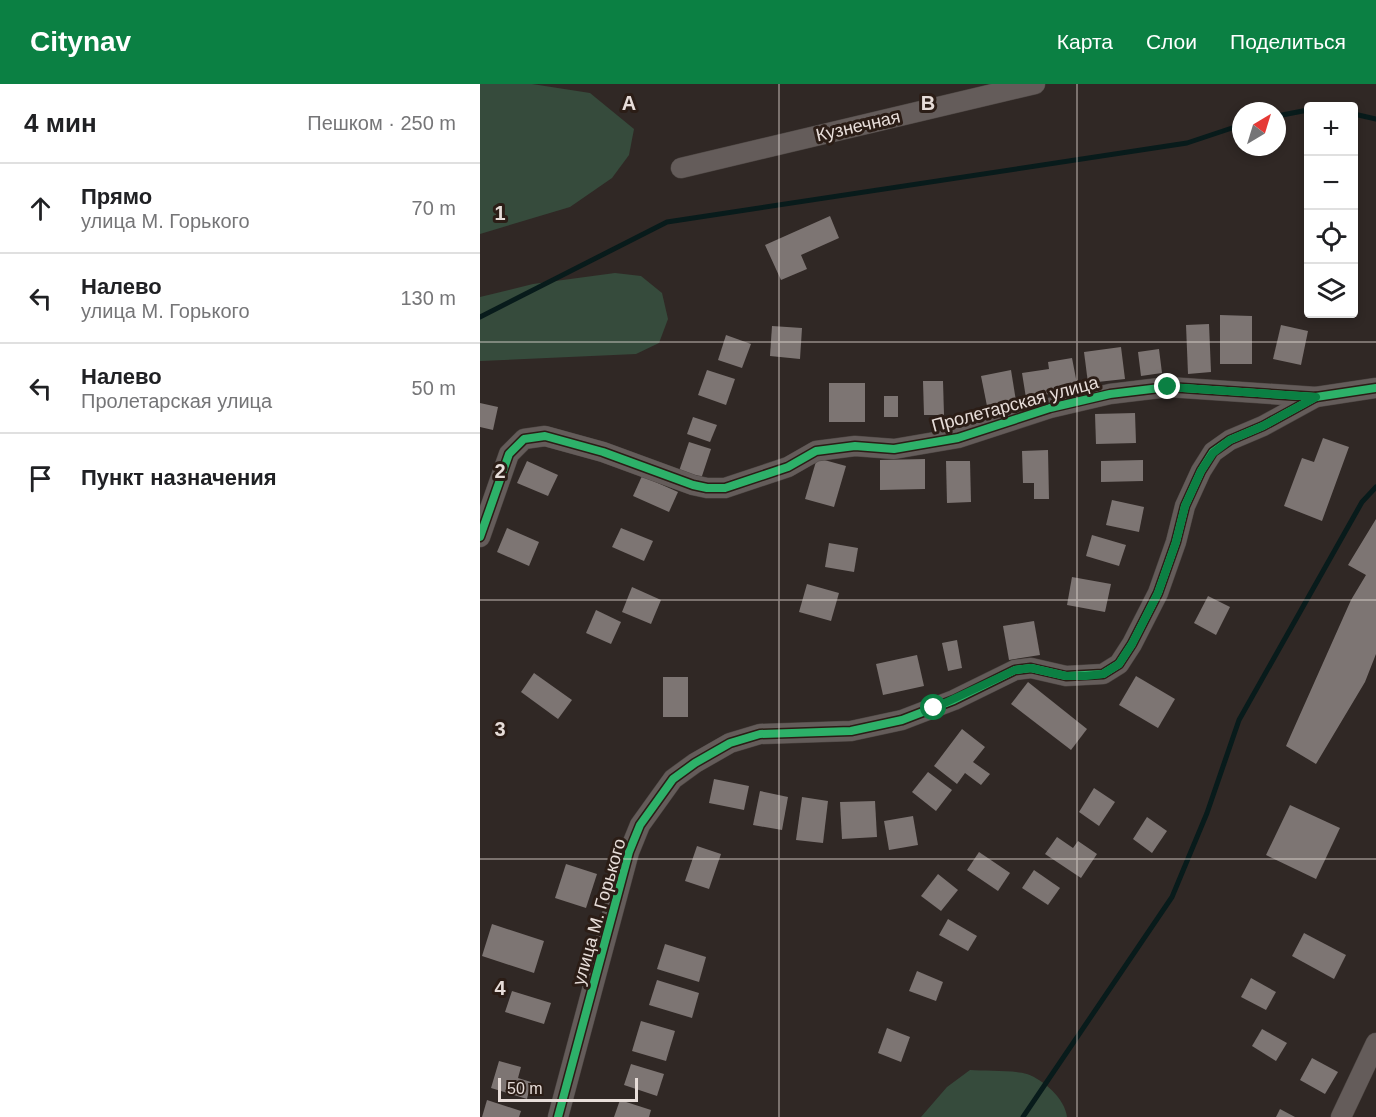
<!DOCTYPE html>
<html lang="ru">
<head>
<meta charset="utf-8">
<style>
	:root { --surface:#fff; --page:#f6f6f6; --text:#202124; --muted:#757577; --line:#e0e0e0; --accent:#0b8043 }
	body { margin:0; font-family:Arial,sans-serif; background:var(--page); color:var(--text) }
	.controls { position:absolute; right:18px; top:18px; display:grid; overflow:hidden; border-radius:6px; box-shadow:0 3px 9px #0003 }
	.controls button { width:54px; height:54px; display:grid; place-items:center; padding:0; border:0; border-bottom:2px solid var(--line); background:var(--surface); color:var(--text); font:30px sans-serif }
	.compass { position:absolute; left:752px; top:18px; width:54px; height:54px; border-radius:50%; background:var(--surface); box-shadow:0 3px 9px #0003; rotate:38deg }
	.scale { position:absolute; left:18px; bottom:15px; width:140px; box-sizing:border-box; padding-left:6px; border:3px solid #e7ddd9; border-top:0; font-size:16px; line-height:21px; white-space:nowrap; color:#e7ddd9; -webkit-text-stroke:4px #2b1d16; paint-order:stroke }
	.stop { position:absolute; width:18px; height:18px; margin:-14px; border:4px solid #0b8043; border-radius:50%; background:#fff }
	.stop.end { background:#0b8043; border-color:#fff; box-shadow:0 2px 6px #0008 }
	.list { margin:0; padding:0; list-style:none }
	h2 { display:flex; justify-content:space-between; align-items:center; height:78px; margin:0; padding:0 24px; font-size:26px }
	h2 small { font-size:20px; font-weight:400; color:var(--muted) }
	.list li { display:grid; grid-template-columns:39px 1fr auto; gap:18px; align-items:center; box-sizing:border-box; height:90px; padding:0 24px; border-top:2px solid var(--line) }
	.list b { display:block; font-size:22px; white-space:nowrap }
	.list p { margin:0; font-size:20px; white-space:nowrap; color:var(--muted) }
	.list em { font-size:20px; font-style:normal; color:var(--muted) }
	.icon { flex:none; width:33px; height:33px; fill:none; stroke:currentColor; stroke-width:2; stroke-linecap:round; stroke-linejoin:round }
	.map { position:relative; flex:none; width:896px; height:1033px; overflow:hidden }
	header { display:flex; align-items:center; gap:36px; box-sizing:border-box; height:84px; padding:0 30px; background:var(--accent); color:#fff }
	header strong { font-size:28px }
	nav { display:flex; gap:33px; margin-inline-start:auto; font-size:21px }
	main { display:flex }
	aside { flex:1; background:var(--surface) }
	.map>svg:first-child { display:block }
	.green { fill:#364b3c }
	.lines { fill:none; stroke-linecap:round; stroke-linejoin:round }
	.stream { stroke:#081b1b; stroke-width:5 }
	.building { fill:#7d7573 }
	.street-casing { stroke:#4d4643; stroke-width:21 }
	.street { stroke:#645c5a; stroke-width:20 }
	.cycleway-casing { stroke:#2b1d16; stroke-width:11 }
	.cycleway { stroke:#2db169; stroke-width:8 }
	.route { stroke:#0b8043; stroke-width:8 }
	.grid { fill:none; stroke:#e7ddd9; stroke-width:1.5; stroke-opacity:0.55 }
	.labels { text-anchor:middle; stroke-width:6; stroke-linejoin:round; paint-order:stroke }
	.street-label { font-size:18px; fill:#e7ddd9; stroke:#2b1d16 }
	.grid-label { font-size:20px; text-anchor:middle; font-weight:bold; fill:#e7ddd9; stroke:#2b1d16; stroke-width:6; stroke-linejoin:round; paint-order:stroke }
</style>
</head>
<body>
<header>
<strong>Citynav</strong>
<nav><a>Карта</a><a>Слои</a><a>Поделиться</a></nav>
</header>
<main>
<aside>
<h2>4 мин<small>Пешком · 250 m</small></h2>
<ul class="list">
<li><svg class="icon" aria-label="ahead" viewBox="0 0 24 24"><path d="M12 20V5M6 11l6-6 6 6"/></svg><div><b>Прямо</b><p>улица М. Горького</p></div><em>70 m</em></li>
<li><svg class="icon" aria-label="left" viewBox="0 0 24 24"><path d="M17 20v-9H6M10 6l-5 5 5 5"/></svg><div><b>Налево</b><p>улица М. Горького</p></div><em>130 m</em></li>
<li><svg class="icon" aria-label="left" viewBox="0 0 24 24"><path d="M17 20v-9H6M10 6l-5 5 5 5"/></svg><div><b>Налево</b><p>Пролетарская улица</p></div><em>50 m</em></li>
<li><svg class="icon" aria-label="arrive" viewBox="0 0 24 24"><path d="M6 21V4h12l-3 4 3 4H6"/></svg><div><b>Пункт назначения</b></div></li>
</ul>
</aside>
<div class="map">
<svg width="896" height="1033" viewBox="0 0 896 1033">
	<rect width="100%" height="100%" fill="#302825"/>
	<g class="green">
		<polygon points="0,0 52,0 110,9 154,45 149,71 132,94 90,123 0,150"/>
		<polygon points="135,189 161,192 182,209 188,235 179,259 156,270 0,277 0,213 53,200"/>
		<path d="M 490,986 C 504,987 534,986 547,990 C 564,996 585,1015 587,1033 L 441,1033 L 467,1003 Z"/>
	</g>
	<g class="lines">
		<g class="stream">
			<polyline points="874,30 896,35"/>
			<polyline points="797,32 828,26"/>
			<polyline points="0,233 187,138 707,59 761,41"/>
			<polyline points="543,1033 692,813 727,729 759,636 882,418 896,403"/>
		</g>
	</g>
	<g class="building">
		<polygon points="350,132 359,154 321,171 327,185 301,196 285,161"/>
		<polygon points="740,231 772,232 772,280 740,280"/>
		<polygon points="729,240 731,288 708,290 706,241"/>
		<polygon points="801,241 828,247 821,281 793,275"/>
		<polygon points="292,242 322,244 320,275 290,272"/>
		<polygon points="246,251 271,260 262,284 238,276"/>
		<polygon points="641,263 645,295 608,299 604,268"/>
		<polygon points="679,265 682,289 661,292 658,268"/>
		<polygon points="592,274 598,305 546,314 542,289 569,285 568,278"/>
		<polygon points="227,286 255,295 246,321 218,311"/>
		<polygon points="531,286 536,317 507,322 501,292"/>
		<polygon points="443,297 463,297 464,331 444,331"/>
		<rect x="349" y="299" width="36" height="39"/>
		<rect x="404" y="312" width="14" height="21"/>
		<polygon points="0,319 18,323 13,346 0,343"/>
		<polygon points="655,329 656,359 616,360 615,330"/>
		<polygon points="213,333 237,341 230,358 207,350"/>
		<polygon points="843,354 869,363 842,437 804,422 822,374 834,378"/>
		<polygon points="209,358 231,365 221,395 199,387"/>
		<polygon points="568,366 569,415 554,415 554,399 543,399 542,367"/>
		<polygon points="337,374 366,382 354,423 325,415"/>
		<polygon points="445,375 445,405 400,406 400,376"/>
		<polygon points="663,376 663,397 621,398 621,377"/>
		<polygon points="47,377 78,391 68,412 37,399"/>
		<polygon points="466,377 490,377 491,418 467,419"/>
		<polygon points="162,392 198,408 189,428 153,412"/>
		<polygon points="632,416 664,423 659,448 626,441"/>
		<polygon points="896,435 896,570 885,598 836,680 806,662 871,516 886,491 868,481"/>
		<polygon points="27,444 59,458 49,482 17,468"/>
		<polygon points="141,444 173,457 164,477 132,463"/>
		<polygon points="612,451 646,461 639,482 606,472"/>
		<polygon points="349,459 378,464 374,488 345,483"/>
		<polygon points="592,493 631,500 625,528 587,521"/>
		<polygon points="327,500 359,509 351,537 319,528"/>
		<polygon points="152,503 181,516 171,540 142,528"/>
		<polygon points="728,512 750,523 736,551 714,539"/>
		<polygon points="116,526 141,538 131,560 106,549"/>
		<polygon points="554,537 560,571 529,576 523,542"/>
		<polygon points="477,556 482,584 468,587 462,559"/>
		<polygon points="437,571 444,602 403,611 396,580"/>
		<polygon points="54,589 92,616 78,635 41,608"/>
		<polygon points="656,592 695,615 678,644 639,621"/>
		<rect x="183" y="593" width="25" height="40"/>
		<polygon points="548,598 607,645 591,666 531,620"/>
		<polygon points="482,645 505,663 493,678 510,690 501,701 485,689 477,700 454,682"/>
		<polygon points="448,688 472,706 456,727 432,708"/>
		<polygon points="234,695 269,702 264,726 229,719"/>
		<polygon points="614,704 635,718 619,742 599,728"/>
		<polygon points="280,707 308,713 302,746 273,741"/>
		<polygon points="322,713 348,717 343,759 316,756"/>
		<polygon points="395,717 397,753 362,755 360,718"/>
		<polygon points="810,721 860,744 836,795 786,771"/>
		<polygon points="433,732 438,761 409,766 404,737"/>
		<polygon points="667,733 687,747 672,769 653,755"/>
		<polygon points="577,753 593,764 598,757 617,770 601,794 565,770"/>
		<polygon points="217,762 241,770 229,805 205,797"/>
		<polygon points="499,768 530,789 518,807 487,786"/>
		<polygon points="86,780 117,790 106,824 75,814"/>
		<polygon points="554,786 580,804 568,821 542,804"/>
		<polygon points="458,790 478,806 461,827 441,812"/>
		<polygon points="468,835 497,852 488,867 459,851"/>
		<polygon points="12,840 64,857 54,889 2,872"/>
		<polygon points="824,849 866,871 854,895 812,872"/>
		<polygon points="185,860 226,873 219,898 177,885"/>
		<polygon points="437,887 463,898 456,917 429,907"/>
		<polygon points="771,894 796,908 786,926 761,913"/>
		<polygon points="177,896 219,909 212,934 169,921"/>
		<polygon points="32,907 71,919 64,940 25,928"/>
		<polygon points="161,937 195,947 186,977 152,967"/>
		<polygon points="407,944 430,953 421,978 398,969"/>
		<polygon points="782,945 807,959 796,977 772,962"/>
		<polygon points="832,974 858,988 845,1010 820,996"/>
		<polygon points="19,977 41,983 38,994 51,998 47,1015 11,1004"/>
		<polygon points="151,980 184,990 177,1012 144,1001"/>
		<polygon points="7,1016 41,1027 39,1033 2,1033"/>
		<polygon points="140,1016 171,1026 169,1033 134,1033"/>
		<polygon points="800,1025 815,1033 796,1033"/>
	</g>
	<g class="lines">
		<g class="street-casing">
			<g id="street">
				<polyline points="201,84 555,0"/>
				<polyline points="0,453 29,370 44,355 65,352 123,368 213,401 227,404 245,404 308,383 336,367 375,362 414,365 478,354 570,324 630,310 688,303 836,313"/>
				<polyline points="78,1033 149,768 160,741 193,695 215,679 250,659 280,650 371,647 422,636 474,616 535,586 551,584 586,592 623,590 639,580 652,560 678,509 696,458 705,422 721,387 733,368 750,356 783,342 836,313 896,304"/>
				<polyline points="861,1033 896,959"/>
			</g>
		</g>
		<use href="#street" class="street"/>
		<g class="cycleway-casing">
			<g id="cycleway">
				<polyline points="0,453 29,370 44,355 65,352 123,368 213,401 227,404 245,404 308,383 336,367 375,362 414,365 478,354 570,324 630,310 688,303 836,313"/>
				<polyline points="78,1033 149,768 160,741 193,695 215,679 250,659 280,650 371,647 422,636 474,616 535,586 551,584 586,592 623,590 639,580 652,560 678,509 696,458 705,422 721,387 733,368 750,356 783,342 836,313 896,304"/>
			</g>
		</g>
		<use href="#cycleway" class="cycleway"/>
	</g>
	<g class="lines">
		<polyline class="route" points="454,624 535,586 551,584 586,592 606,592 623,590 639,580 652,560 678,509 696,458 705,422 721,387 733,369 750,356 783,342 836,313 688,303"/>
	</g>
	<path class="grid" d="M 299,0 L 299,1033M 597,0 L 597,1033M 0,258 L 896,258M 0,516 L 896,516M 0,775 L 896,775"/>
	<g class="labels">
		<g class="street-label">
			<text transform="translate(378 42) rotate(-13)" y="6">Кузнечная</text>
			<text transform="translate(535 320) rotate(-15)" y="6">Пролетарская улица</text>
			<text transform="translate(119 828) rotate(-74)" y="6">улица М. Горького</text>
		</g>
	</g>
	<g class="grid-label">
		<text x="149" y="26">A</text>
		<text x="448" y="26">B</text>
		<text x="20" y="136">1</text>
		<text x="20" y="394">2</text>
		<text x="20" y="652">3</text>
		<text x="20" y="911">4</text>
	</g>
</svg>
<div class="controls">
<button>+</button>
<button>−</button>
<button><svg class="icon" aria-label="locate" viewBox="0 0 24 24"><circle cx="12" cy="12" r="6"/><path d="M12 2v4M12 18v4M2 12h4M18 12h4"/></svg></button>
<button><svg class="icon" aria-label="layers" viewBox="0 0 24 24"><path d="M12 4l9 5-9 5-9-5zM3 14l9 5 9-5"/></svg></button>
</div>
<svg class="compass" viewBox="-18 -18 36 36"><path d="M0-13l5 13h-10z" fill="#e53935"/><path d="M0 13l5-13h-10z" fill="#757577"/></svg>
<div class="scale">50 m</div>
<div class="stop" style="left:454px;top:624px"></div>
<div class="stop end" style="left:688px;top:303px"></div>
</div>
</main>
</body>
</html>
